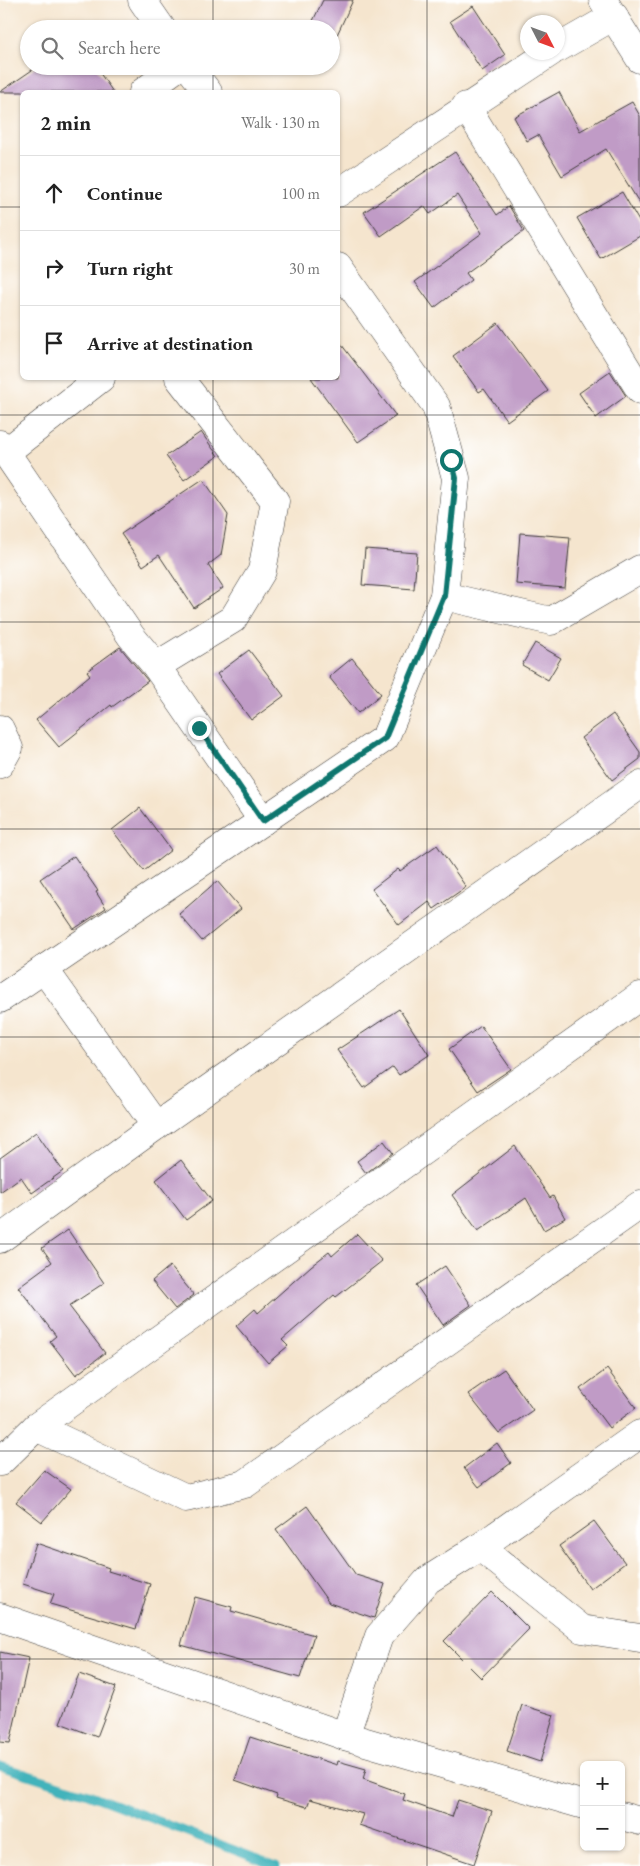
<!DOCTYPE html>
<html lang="en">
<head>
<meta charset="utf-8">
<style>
	:root { --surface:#fff; --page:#f6f6f6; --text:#222; --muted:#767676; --line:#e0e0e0 }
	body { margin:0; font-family:"EB Garamond",serif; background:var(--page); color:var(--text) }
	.controls { position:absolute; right:15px; bottom:15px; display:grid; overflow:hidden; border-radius:8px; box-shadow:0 1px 4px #0004 }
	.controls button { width:45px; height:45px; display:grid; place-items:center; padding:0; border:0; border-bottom:1px solid var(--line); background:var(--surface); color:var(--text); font:25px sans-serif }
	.compass { position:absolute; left:520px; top:15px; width:45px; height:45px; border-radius:50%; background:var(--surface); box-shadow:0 1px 4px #0004; rotate:132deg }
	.stop { position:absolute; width:15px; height:15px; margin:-11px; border:4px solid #0f766e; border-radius:50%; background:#fff }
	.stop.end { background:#0f766e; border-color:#fff; box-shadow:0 1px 5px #0008 }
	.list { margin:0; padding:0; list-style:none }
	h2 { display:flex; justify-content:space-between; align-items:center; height:65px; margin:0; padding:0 20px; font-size:21px }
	h2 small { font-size:16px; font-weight:400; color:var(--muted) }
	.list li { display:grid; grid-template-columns:32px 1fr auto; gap:15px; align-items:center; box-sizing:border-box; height:75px; padding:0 20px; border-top:1px solid var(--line) }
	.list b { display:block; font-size:19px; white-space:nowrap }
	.list em { font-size:16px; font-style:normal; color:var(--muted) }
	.icon { flex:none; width:28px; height:28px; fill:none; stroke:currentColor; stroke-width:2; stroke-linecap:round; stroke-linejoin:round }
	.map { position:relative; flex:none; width:640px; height:1866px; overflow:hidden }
	.search { position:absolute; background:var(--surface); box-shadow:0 1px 4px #0004; left:20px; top:20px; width:320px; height:55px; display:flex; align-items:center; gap:12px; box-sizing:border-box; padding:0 18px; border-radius:28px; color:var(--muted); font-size:19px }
	.panel { position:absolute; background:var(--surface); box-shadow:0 1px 4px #0004; left:20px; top:90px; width:320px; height:290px; border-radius:8px }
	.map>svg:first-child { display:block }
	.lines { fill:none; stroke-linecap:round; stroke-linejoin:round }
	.stream { stroke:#43b3bb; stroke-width:9 }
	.building { fill:#c09bc6 }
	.minor-casing { stroke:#3d3a37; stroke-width:29 }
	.minor { stroke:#fff; stroke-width:28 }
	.route { stroke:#0f766e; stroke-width:6 }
	.grid { fill:none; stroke:#1c1c1c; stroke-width:1; stroke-opacity:0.55 }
</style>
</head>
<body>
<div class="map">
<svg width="640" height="1866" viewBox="0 0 640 1866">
	<rect width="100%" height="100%" fill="#fff"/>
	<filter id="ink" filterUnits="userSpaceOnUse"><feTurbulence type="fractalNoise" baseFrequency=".02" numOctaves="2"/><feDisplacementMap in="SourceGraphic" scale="10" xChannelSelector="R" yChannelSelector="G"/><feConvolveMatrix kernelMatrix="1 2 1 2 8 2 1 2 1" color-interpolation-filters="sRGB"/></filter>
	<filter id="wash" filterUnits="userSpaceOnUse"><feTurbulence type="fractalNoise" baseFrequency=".0096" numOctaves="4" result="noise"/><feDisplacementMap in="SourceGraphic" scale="20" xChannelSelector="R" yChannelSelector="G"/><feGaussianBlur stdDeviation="1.12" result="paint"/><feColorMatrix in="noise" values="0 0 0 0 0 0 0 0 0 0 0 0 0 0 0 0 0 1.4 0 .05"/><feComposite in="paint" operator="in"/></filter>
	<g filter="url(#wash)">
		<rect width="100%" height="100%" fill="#f5e5ce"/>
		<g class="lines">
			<polyline class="stream" points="0,1766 88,1794 276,1866"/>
		</g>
		<g id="blocks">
			<g class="building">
				<polygon points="323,0 353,0 336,37 331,35 331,29 318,29 311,25"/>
				<polygon points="473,6 505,55 482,71 450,21"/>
				<polygon points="38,66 95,66 113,92 0,92"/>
				<polygon points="559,92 580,131 632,102 640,116 640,204 606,149 562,176 538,135 527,141 514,117"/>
				<polygon points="455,152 497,215 509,206 524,231 466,273 471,280 434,308 415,282 482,233 457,195 430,214 424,206 381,236 364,212"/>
				<polygon points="622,192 640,223 640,236 601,259 577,218"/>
				<polygon points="498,323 548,391 507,421 484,389 479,392 453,356"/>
				<polygon points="338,340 396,416 358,442 311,378 338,378"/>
				<polygon points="610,371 626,396 596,418 579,393"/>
				<polygon points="201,432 218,456 184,480 166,456"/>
				<polygon points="203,479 228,515 221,555 208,565 223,588 194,608 159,555 143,566 121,534"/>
				<polygon points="520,533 570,537 565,588 516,584"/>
				<polygon points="365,549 417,553 414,589 362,585"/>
				<polygon points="535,643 561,658 548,680 522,665"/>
				<polygon points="120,647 148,681 112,707 111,705 59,747 36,720 90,675 87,671"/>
				<polygon points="249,650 284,696 251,720 217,674"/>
				<polygon points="352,658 381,694 358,713 329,677"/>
				<polygon points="613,714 640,752 640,759 612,780 581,738"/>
				<polygon points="140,808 171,850 144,871 112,830"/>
				<polygon points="437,845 466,887 434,909 429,902 399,925 372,889 398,869 400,871"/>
				<polygon points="74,856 98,891 96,892 106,908 74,929 40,879"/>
				<polygon points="217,881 241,909 202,941 179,914"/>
				<polygon points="399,1009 429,1055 399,1075 393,1067 364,1088 337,1050"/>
				<polygon points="481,1026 511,1069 478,1091 449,1049"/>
				<polygon points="36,1132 63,1171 32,1193 21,1177 0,1192 0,1158"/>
				<polygon points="384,1141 393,1153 366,1173 357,1161"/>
				<polygon points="515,1146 550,1198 553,1196 565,1218 544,1230 526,1198 478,1231 452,1195"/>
				<polygon points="181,1160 212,1201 186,1220 156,1180"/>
				<polygon points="68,1230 104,1283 69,1306 105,1353 76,1375 50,1341 56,1336 18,1287 52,1262 42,1248"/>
				<polygon points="357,1234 382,1261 336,1297 334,1295 282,1340 288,1346 268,1363 236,1326 255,1309 258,1313 311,1266 329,1252 332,1256"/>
				<polygon points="170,1266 194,1295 175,1309 152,1281"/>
				<polygon points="445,1266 471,1305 443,1325 416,1285"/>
				<polygon points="504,1369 533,1410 499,1433 468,1394"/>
				<polygon points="607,1369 636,1408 609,1428 580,1389"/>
				<polygon points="497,1443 511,1463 479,1487 464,1468"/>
				<polygon points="44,1470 71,1489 42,1522 16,1502"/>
				<polygon points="307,1506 356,1575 385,1584 374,1618 329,1603 276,1529"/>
				<polygon points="594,1521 625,1563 590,1589 559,1546"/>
				<polygon points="36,1543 109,1568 108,1571 150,1584 136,1629 50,1604 54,1594 23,1584"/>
				<polygon points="492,1592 529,1629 481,1678 444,1641"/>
				<polygon points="195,1597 232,1607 231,1611 314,1635 300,1678 181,1645"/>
				<polygon points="0,1652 29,1658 10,1743 0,1742"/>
				<polygon points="79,1674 116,1687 97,1737 60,1723"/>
				<polygon points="522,1705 554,1715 540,1762 507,1751"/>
				<polygon points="250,1737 337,1765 338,1761 366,1769 363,1779 405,1794 403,1800 452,1817 458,1800 492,1811 474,1864 359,1825 363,1814 310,1799 307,1807 276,1798 277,1795 235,1780"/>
			</g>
		</g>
	</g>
	<g filter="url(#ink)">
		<use href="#blocks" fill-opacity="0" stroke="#3d3a37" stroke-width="1"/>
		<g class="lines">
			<g class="minor-casing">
				<g id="minor">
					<polyline points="142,0 162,29"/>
					<polyline points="603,0 640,59"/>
					<polyline points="558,48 614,16"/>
					<polyline points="188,66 208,92"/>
					<polyline points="143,92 179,66"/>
					<polyline points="466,106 640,390"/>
					<polyline points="338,193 551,52"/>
					<polyline points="0,444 131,636 156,666 263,821"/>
					<polyline points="6,452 101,378"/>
					<polyline points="444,596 551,621 640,569"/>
					<polyline points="156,666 233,619 262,571 275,501 179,378"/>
					<polyline points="0,729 9,748 0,764"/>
					<polyline points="44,969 156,1126"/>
					<polyline points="0,999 385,738 444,596 456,478 436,406 338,267"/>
					<polyline points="0,1239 156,1126 640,785"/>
					<polyline points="36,1427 186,1498 245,1484 640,1205"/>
					<polyline points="0,1462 36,1427 640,996"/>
					<polyline points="480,1547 582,1629 640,1638"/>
					<polyline points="0,1617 345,1736 584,1805"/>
					<polyline points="345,1736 379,1636 428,1580 480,1547 640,1434"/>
					<polyline points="621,1816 640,1821"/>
				</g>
			</g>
			<use href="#minor" class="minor"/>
		</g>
	</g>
	<g class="lines" filter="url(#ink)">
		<polyline class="route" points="199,728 263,821 385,738 444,596 456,478 451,460"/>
	</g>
	<path class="grid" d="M 213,0 L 213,29M 427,0 L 427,1866M 213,66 L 213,92M 0,207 L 22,207M 338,207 L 640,207M 213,378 L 213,1866M 0,415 L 640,415M 0,622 L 640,622M 0,829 L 640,829M 0,1037 L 640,1037M 0,1244 L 640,1244M 0,1451 L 640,1451M 0,1659 L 640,1659"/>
</svg>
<div class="controls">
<button>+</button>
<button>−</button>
</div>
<svg class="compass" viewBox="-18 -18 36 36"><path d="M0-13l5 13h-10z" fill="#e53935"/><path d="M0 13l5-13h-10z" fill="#767676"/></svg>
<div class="stop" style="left:451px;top:460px"></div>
<div class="stop end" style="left:199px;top:728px"></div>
<div class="search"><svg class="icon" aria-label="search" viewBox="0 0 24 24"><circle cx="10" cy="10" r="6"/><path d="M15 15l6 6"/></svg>Search here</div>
<section class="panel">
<h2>2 min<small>Walk · 130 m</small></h2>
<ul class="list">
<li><svg class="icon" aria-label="ahead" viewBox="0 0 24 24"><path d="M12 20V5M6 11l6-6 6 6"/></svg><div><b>Continue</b></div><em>100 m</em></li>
<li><svg class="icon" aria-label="right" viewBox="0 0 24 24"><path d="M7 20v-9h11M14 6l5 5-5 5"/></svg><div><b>Turn right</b></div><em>30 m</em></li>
<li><svg class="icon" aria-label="arrive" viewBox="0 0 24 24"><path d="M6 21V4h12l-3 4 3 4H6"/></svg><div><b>Arrive at destination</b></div></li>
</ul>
</section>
</div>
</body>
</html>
